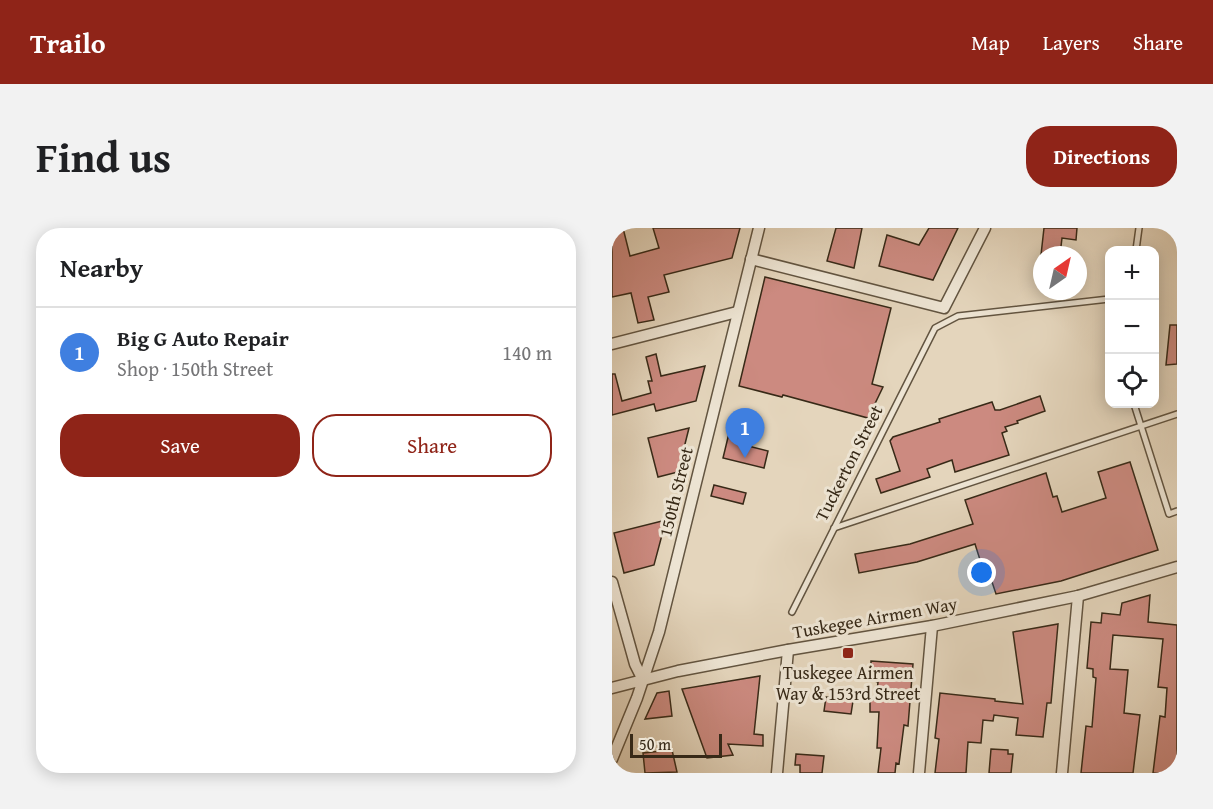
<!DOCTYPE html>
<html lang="en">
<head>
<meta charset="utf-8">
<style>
	:root { --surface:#fff; --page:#f2f2f2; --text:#202124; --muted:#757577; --line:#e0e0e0; --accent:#8f2418 }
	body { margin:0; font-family:"Gentium Book Plus",serif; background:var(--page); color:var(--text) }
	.controls { position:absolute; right:18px; top:18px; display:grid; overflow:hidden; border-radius:12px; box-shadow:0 3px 15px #0003 }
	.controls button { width:54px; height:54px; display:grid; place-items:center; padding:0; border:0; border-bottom:2px solid var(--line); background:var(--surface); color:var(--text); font:30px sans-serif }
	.compass { position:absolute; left:421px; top:18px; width:54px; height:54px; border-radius:50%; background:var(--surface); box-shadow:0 3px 15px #0003; rotate:34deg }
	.scale { position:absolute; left:18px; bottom:15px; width:92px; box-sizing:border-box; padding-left:6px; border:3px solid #372917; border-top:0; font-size:16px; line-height:21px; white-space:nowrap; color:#372917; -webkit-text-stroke:4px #ede4d3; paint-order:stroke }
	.you { position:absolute; left:370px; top:345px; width:21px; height:21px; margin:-15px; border:4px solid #fff; border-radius:50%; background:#1a73e8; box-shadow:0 0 0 9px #1a73e833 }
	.badge { display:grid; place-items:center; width:39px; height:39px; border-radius:50%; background:var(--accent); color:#fff; font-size:20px; font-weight:700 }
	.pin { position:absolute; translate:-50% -50px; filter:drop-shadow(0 2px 3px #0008) }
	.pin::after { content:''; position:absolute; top:32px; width:21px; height:18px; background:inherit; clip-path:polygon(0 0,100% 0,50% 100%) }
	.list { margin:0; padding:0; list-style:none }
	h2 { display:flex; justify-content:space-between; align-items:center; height:78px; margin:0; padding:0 24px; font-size:26px }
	h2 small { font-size:20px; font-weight:400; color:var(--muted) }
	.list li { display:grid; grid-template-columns:39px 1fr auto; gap:18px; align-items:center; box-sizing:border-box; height:90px; padding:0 24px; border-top:2px solid var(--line) }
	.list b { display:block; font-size:22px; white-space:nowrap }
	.list p { margin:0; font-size:20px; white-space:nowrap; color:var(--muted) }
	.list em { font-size:20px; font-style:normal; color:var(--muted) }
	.actions { display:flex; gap:12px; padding:18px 24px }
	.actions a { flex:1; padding:14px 0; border:2px solid var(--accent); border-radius:24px; text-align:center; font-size:21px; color:var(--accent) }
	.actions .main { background:var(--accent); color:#fff }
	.icon { flex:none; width:33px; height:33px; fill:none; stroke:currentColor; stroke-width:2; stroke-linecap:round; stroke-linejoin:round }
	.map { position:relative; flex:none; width:565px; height:545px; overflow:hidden; border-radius:24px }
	header { display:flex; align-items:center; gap:36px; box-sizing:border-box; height:84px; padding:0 30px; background:var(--accent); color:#fff }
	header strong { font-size:28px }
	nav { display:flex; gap:33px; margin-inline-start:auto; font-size:21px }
	.intro { display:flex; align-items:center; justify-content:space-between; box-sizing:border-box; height:144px; padding:0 36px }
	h1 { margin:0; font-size:42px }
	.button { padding:15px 27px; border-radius:24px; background:var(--accent); color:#fff; font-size:21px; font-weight:700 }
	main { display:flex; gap:36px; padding:0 36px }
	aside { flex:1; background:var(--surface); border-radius:24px; box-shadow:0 3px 15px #0003 }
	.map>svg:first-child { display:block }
	.building { fill:#cc8a80; stroke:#372917; stroke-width:1.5 }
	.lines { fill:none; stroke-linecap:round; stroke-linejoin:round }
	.lane-casing { stroke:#625440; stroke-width:8 }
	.street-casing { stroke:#625440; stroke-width:13 }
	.lane { stroke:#ede4d3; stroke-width:5 }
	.street { stroke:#ede4d3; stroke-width:10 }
	.poi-dot { fill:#8f2418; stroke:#ede4d3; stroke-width:2 }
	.labels { text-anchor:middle; stroke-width:6; stroke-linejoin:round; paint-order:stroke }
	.street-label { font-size:18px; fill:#372917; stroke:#ede4d3 }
	.poi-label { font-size:18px; fill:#372917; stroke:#ede4d3 }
</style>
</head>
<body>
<header>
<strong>Trailo</strong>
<nav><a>Map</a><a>Layers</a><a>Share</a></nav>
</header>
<div class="intro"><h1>Find us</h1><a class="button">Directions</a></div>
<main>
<aside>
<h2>Nearby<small></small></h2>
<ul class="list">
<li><span class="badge" style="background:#3f7fe0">1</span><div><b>Big G Auto Repair</b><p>Shop · 150th Street</p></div><em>140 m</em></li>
</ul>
<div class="actions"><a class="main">Save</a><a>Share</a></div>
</aside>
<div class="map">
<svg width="565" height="545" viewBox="0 0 565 545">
	<rect width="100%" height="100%" fill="#e4d5bc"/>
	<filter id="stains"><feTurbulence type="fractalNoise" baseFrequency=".00333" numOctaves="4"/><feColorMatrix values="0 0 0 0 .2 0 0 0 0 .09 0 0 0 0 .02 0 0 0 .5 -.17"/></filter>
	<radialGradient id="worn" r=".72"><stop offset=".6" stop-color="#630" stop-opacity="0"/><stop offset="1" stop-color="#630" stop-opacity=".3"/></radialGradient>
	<g class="building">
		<polygon points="0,0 11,0 18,28 47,20 41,0 128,0 120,30 52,47 57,64 36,69 42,92 26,95 19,65 0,69"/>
		<polygon points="224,0 250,0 242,40 215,33"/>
		<polygon points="317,0 346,0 321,52 267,38 275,7 307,17"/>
		<polygon points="432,0 465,0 464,12 450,10 448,27 429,27"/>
		<polygon points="153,49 279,80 260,156 271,159 256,190 171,167 170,169 127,158"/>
		<polygon points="558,97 565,97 565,136 554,137"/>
		<polygon points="44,126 49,148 93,138 84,173 44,183 42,176 0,187 0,146 3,146 10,173 39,165 36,153 40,153 34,129"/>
		<polygon points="428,168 433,183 405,193 406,195 393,199 395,203 390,205 397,227 343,244 340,232 315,241 318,249 269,265 264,251 288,243 278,213 281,209 328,194 327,191 380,174 383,182 388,182"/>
		<polygon points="119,197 140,202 136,218 156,223 152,240 111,230"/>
		<polygon points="77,200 66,244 46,249 36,210"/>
		<polygon points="518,234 546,322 449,353 384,366 373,333 369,335 363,316 305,334 247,345 243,326 298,316 361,296 353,272 434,245 441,269 445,268 450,284 494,270 486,244"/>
		<polygon points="102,257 134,265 131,276 99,268"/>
		<polygon points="54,292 42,337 12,345 2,305"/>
		<polygon points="538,367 536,394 565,397 565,545 541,545 548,488 553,489 555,460 546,459 551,411 501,407 498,441 516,442 512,485 528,487 521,545 469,545 474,498 480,499 484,450 481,449 481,441 475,440 479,394 489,395 490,385 508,387 510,375"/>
		<polygon points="446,396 439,475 435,475 431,509 404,507 406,490 382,487 381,493 371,492 369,515 356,514 354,545 323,545 327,511 323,510 328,465 383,471 383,473 411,476 401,404"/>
		<polygon points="259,433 301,436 296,498 292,497 287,536 284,535 283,545 266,545 269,520 265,520 267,484 258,484 258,472 264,472 266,454 259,452"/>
		<polygon points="148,448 142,506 151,507 151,518 116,516 121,527 95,530 70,461"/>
		<polygon points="57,463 60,488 33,491 45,465"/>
		<polygon points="214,469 241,473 239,486 212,483"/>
		<polygon points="379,521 396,522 396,526 401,526 399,545 377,545"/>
		<polygon points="60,522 65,544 33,545 31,525"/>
		<polygon points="184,526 212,528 210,545 188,545 188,537 183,537"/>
	</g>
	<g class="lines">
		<g class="lane-casing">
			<g id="lane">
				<polyline points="524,22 527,0"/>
				<polyline points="522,176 557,286 565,283"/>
				<polyline points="222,300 565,186"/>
				<polyline points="180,384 323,100 346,88 497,71"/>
			</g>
		</g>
		<g class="street-casing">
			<g id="street">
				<polyline points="139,31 332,80 373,0"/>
				<polyline points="0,116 125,84"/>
				<polyline points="0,354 23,436 31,452"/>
				<polyline points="0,460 66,443 176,422 320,398 466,368 565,339"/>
				<polyline points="0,531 25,470 47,404 147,0"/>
				<polyline points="165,545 176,422"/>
				<polyline points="307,545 320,398"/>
				<polyline points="450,545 466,368"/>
			</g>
		</g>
		<use href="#lane" class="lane"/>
		<use href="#street" class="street"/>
	</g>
	<rect class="poi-dot" x="230" y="419" width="12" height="12" rx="3"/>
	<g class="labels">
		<g class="street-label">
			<text transform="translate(237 235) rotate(-63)" y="6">Tuckerton Street</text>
			<text transform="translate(64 264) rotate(-76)" y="6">150th Street</text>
			<text transform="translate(263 390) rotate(-10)" y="6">Tuskegee Airmen Way</text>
		</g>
		<g class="poi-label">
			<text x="236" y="451">Tuskegee Airmen<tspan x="236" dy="21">Way &amp; 153rd Street</tspan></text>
		</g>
	</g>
	<rect width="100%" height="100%" filter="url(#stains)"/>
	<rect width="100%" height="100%" fill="url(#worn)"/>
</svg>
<div class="controls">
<button>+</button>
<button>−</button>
<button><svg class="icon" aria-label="locate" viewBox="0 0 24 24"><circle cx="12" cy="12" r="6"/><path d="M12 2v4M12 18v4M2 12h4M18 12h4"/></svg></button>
</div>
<svg class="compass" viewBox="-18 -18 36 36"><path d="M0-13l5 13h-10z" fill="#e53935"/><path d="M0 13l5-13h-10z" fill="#757577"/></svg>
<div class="scale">50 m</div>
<div class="you"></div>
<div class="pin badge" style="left:133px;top:230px;background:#3f7fe0">1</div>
</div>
</main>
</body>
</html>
